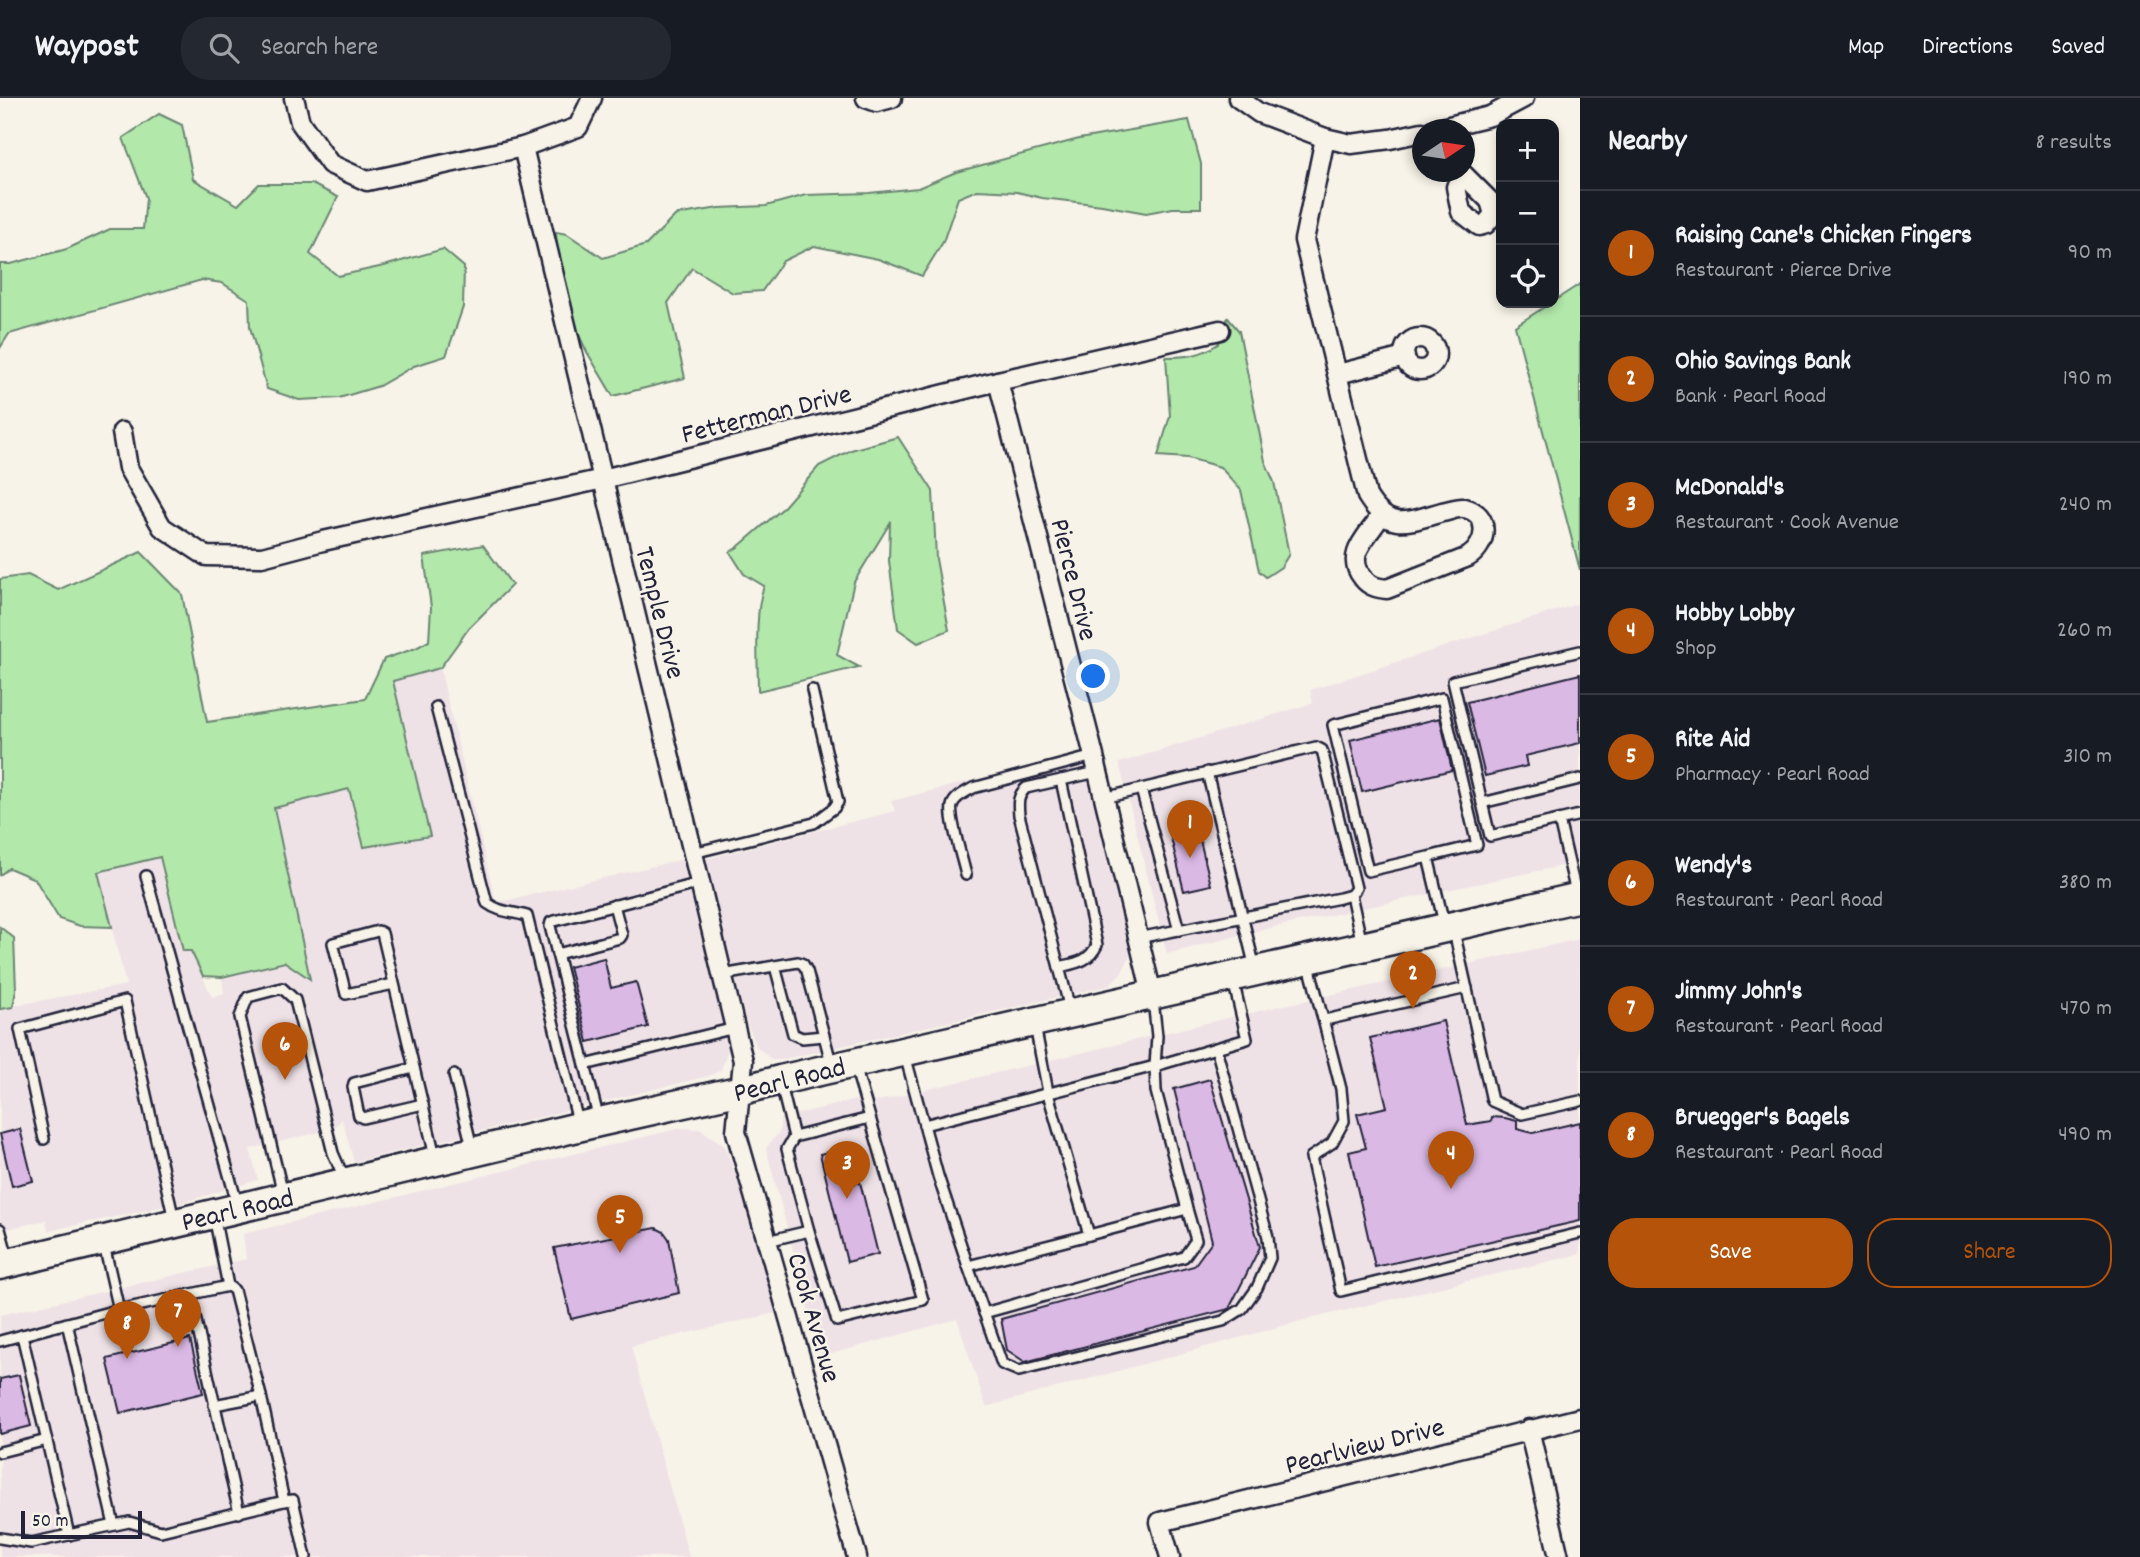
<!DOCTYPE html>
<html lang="en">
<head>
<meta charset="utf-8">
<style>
	:root { --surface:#171b24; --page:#242831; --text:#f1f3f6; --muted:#9ea1a6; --line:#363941; --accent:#b45309 }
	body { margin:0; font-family:Dekko,sans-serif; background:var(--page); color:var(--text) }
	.controls { position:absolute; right:21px; top:21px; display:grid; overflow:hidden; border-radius:14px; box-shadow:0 4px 10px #0003 }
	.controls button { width:63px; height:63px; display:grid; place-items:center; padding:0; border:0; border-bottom:2px solid var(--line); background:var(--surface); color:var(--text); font:35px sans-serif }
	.compass { position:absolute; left:1412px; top:21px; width:63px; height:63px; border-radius:50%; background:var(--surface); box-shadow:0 4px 10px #0003; rotate:77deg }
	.scale { position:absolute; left:21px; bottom:18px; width:121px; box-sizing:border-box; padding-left:7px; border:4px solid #22223b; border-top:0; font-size:19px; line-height:24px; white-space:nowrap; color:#22223b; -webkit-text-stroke:5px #f7f3e8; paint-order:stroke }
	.you { position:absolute; left:1094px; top:579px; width:24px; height:24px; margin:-18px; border:5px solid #fff; border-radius:50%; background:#1a73e8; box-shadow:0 0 0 10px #1a73e833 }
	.badge { display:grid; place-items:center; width:46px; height:46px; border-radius:50%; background:var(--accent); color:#fff; font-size:23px; font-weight:700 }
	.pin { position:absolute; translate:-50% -58px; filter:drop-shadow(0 2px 4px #0008) }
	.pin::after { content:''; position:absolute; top:37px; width:24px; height:21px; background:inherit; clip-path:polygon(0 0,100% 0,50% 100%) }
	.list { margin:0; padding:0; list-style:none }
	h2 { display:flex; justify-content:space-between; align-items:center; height:91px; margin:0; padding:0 28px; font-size:30px }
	h2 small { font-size:23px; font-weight:400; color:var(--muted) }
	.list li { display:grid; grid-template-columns:46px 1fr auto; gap:21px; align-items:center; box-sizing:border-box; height:126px; padding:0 28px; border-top:2px solid var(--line) }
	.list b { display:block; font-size:26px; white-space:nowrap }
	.list p { margin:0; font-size:23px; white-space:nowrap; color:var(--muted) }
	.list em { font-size:23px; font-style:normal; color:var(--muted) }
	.actions { display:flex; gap:14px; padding:21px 28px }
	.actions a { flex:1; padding:16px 0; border:2px solid var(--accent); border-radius:28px; text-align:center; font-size:24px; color:var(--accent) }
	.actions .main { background:var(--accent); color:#fff }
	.icon { flex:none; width:38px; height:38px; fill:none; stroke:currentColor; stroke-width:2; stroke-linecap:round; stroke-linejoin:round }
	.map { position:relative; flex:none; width:1580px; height:1459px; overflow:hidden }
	header { display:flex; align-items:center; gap:42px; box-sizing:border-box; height:98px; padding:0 35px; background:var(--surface); border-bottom:2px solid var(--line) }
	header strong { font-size:33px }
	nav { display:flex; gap:38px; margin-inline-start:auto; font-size:24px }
	.search { width:490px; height:63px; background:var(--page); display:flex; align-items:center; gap:18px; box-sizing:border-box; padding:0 24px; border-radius:28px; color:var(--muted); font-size:26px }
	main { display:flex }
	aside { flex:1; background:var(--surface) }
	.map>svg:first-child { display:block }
	.built { fill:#efe2e7 }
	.green { fill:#b3e8ab; stroke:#6a8573; stroke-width:2 }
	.building { fill:#dbb9e5; stroke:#22223b; stroke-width:2 }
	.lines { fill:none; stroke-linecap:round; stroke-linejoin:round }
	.service-casing { stroke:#22223b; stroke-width:14 }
	.minor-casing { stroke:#22223b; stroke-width:23 }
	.primary-casing { stroke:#22223b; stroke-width:33 }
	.service { stroke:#f7f3e8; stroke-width:9 }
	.minor { stroke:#f7f3e8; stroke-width:18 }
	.primary { stroke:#f7f3e8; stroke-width:28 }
	.labels { text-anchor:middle; stroke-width:5; stroke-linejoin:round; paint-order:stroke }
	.street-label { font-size:28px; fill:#22223b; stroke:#f7f3e8 }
</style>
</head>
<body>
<header>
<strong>Waypost</strong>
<div class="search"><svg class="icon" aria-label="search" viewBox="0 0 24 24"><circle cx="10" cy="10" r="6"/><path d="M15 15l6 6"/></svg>Search here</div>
<nav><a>Map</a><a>Directions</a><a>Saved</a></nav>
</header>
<main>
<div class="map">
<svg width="1580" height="1459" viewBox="0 0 1580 1459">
	<rect width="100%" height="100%" fill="#f7f3e8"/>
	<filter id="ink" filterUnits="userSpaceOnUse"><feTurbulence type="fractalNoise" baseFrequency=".0143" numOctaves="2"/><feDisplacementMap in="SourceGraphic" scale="14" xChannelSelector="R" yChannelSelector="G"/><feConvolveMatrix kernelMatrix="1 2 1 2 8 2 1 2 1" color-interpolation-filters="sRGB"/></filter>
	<g filter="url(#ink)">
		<g class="built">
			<polygon points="1580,505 1580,764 1252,834 1167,856 1119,665 1313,605 1310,592"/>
			<polygon points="440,570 496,805 684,761 726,921 729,948 721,972 709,978 354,1064 342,1021 333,1031 250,1051 258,1082 181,1105 48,1133 46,1122 0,1133 0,910 126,887 98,774 160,759 183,853 191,853 212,899 224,895 222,879 285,864 309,880 274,710 350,691 393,583"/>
			<polygon points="1085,654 1125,824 1130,858 1122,874 1108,888 780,962 771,961 757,949 746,923 705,761 895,713 891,703"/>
			<polygon points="1580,841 1580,1156 1297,1224 986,1309 957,1221 821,1259 766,1050 780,1033 780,1020 872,998 874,1004 1223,921"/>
			<polygon points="681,1030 700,1031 725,1048 757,1137 776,1215 631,1248 689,1459 0,1459 0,1217 246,1161 243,1136"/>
		</g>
		<g class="green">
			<polygon points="159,16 182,27 193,81 238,107 259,86 312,86 338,99 310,156 338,178 384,168 443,151 464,169 463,209 446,258 414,268 379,288 339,300 299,302 267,291 250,229 249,202 222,185 202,182 9,236 0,250 0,166 11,166 67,151 110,131 143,131 146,100 123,40"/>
			<polygon points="1189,22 1201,66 1201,110 1173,110 1146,115 1102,107 1042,100 1017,94 977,92 958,100 943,144 922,178 878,161 814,148 783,163 762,193 733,195 692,170 668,205 685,280 613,298 587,254 561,199 556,134 567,136 603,160 646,147 676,117 719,110 766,108 806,97 869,95 918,90 956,74 1079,41"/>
			<polygon points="1580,186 1580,472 1515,228"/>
			<path d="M 1228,220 L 1239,233 L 1265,363 L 1274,384 L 1289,456 L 1281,469 L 1266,479 L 1259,473 L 1241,392 L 1220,369 L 1188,360 L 1158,358 L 1170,318 L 1166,259 C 1187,259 1200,258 1218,246 L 1220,232 Z"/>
			<path d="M 898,339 L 933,393 L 936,461 L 949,532 L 918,545 L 898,531 L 889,463 L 890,425 L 854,484 L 837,557 L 859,569 L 758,593 C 758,564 754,514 764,488 L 744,476 L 730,454 L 738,449 L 782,411 L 819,368 L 851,352 Z"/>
			<polygon points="483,447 512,487 469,530 440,570 393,583 430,738 364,749 349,691 274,710 310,881 285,864 222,879 203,878 191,853 183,853 160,759 98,774 112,829 80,828 59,821 35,781 9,770 0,777 0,481 28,477 58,492 141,454 182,496 207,624 365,601 384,561 416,550 429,543 431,509 424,458"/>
			<polygon points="0,829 14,840 16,892 13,909 0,911"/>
		</g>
		<g class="building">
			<polygon points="1580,576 1580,645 1525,658 1527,668 1485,678 1467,604"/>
			<polygon points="1440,620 1452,672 1362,694 1350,642"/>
			<polygon points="1197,730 1211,787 1184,793 1170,736"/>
			<polygon points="604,860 611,890 636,884 648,929 588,944 569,869"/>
			<polygon points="1443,923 1467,1027 1491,1023 1492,1019 1505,1020 1517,1023 1517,1031 1533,1035 1580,1024 1580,1123 1375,1169 1349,1054 1366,1050 1357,1016 1387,1009 1370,940"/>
			<polygon points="1210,981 1260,1149 1229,1211 1025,1264 1007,1252 1001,1221 1194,1168 1212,1143 1174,991"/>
			<polygon points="20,1031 33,1083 12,1088 0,1036"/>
			<polygon points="843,1050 852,1086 860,1084 878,1156 847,1164 820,1056"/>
			<polygon points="656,1130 664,1134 669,1141 679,1195 571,1221 554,1150"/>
			<polygon points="190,1241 203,1295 120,1315 107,1261"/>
			<polygon points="19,1277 31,1328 0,1336 0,1281"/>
		</g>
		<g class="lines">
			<g class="service-casing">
				<g id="service">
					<polyline points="1580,553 1453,583 1490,738 1580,717"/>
					<path d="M 436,609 L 487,805 C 501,815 510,813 527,818 L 578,1024"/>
					<polyline points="1207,674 1255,870"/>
					<polyline points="1141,691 1179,832"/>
					<polyline points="1104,700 1316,649 1322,652 1356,790 1351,797 1340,800 1138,840"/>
					<polyline points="1482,705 1580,681"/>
					<polyline points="1559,722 1576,795"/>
					<polyline points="693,755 814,725 834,710 838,704 812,592"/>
					<polyline points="1428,759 1368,773 1333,627 1442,600 1477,747 1428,759 1444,825"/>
					<path d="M 966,777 C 963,763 949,720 952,708 C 954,699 966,694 973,690 L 1094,658"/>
					<polyline points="146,778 237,1105"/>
					<polyline points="1351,797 1362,846"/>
					<polyline points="1454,833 1492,1003 1522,1016 1580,1003"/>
					<polyline points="557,856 620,840 622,837 614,807"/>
					<polyline points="1308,863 1341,991 1344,1023 1332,1045 1311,1059 1341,1193 1580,1135"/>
					<polyline points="775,868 793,936 802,940 824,938"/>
					<path d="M 1059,869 C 1076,865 1089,864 1097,847 L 1061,682"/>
					<polyline points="722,877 798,864 803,866 807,873 832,968"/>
					<path d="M 394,886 L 346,896 L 333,845 L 378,833 L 382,835 C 400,909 417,984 435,1058"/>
					<path d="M 1070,911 L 1019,717 C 1018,706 1017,698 1026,690 L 1097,674"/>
					<polyline points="1325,922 1467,890"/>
					<polyline points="1216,950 1247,941 1233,882"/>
					<polyline points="905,957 938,1078 968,1168 1089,1137 1049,999 1035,928"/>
					<polyline points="585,967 735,930"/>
					<polyline points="414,970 354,985 353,989 359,1018 363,1020 423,1006"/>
					<polyline points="454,977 472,1049"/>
					<polyline points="781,987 794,1039 787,1051 809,1133 837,1223 923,1202 855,968"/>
					<polyline points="599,1022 550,828 551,824 700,785"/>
					<polyline points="924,1027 1155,968 1156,993 1187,1111 1089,1137"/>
					<polyline points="794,1039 870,1020"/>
					<polyline points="44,1041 20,931 125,903 174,1122"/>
					<polyline points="283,1096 240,919 248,899 282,890 295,902 333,1055 344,1080"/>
					<polyline points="0,1131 9,1163"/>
					<polyline points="767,1143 809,1133"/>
					<polyline points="104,1147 119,1212 228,1188 214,1118"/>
					<polyline points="968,1168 1002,1266 1019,1273 1223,1223 1242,1211 1257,1190 1270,1160 1268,1139 1216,950 1155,968 1157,938 1153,902"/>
					<polyline points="190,1196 239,1415"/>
					<polyline points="984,1215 1184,1159 1196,1142 1187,1111"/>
					<polyline points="67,1225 114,1427"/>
					<polyline points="22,1237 69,1437"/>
					<polyline points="0,1243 120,1211"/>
					<polyline points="214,1307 261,1298"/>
					<polyline points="0,1354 47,1342"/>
					<polyline points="284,1403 293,1402 306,1459"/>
					<polyline points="0,1440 31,1445 129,1424 161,1433 284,1403 261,1298 234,1192 228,1188"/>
				</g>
			</g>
			<g class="minor-casing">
				<g id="minor">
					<polyline points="294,0 300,24 330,66 367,83 523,49 578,29 592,0"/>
					<polyline points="866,0 877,4 892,0"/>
					<polyline points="1238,0 1259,15 1325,40 1351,46 1390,41 1422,34"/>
					<polyline points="1433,32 1490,18 1524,0"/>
					<path d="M 1325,40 L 1304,142 L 1367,398 C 1389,434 1407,424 1442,414 C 1449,413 1457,409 1464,410 C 1491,415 1488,447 1468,459 L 1387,491 C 1377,490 1369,488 1363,480 C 1343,456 1370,437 1381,417"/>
					<polyline points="523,49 743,963 736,1034 857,1459"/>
					<polyline points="1461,74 1490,103 1494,116 1486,126 1479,128 1461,114 1456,89 1462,75"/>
					<circle cx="1420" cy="256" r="16"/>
					<polyline points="1338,276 1405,259"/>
					<polyline points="998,283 1094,658 1152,896"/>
					<polyline points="122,334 128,370 162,429 206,458 262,459 323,443 603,381 998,283 1220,232"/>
					<polyline points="1529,1331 1559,1459"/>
					<polyline points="1170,1459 1160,1424 1580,1320"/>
				</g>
			</g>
			<g class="primary-casing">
				<polyline id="primary" points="0,1167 599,1024 742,992 780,982 1580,799"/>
			</g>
			<use href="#service" class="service"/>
			<use href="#minor" class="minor"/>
			<use href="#primary" class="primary"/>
		</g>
	</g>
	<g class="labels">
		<g class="street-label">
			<text transform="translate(766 314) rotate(-14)" y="10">Fetterman Drive</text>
			<text transform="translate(1076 481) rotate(76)" y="10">Pierce Drive</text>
			<text transform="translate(662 514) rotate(76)" y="10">Temple Drive</text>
			<text transform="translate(789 980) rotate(-14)" y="10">Pearl Road</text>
			<text transform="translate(237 1110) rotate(-13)" y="10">Pearl Road</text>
			<text transform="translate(816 1219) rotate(74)" y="10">Cook Avenue</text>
			<text transform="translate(1364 1346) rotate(-14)" y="10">Pearlview Drive</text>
		</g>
	</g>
</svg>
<div class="controls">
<button>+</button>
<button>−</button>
<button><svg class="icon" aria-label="locate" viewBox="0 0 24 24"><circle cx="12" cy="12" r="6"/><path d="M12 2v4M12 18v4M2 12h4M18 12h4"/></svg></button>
</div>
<svg class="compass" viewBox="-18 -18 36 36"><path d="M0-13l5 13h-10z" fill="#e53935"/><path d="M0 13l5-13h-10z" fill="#9ea1a6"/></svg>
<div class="scale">50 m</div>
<div class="you"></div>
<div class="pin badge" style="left:1190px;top:760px">1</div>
<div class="pin badge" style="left:1413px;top:911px">2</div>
<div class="pin badge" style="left:847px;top:1101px">3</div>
<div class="pin badge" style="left:1451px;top:1091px">4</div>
<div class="pin badge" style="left:620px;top:1155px">5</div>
<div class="pin badge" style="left:285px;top:982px">6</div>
<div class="pin badge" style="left:178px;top:1249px">7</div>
<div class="pin badge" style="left:127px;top:1261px">8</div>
</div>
<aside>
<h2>Nearby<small>8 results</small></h2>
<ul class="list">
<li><span class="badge">1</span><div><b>Raising Cane's Chicken Fingers</b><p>Restaurant · Pierce Drive</p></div><em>90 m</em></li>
<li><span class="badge">2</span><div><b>Ohio Savings Bank</b><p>Bank · Pearl Road</p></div><em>190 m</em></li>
<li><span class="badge">3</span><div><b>McDonald's</b><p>Restaurant · Cook Avenue</p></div><em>240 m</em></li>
<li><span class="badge">4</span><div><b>Hobby Lobby</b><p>Shop</p></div><em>260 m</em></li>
<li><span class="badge">5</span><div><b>Rite Aid</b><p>Pharmacy · Pearl Road</p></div><em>310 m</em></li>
<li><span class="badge">6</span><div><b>Wendy's</b><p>Restaurant · Pearl Road</p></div><em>380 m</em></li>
<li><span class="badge">7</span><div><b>Jimmy John's</b><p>Restaurant · Pearl Road</p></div><em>470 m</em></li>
<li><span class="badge">8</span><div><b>Bruegger's Bagels</b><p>Restaurant · Pearl Road</p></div><em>490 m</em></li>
</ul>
<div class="actions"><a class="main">Save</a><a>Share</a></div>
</aside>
</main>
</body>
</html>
